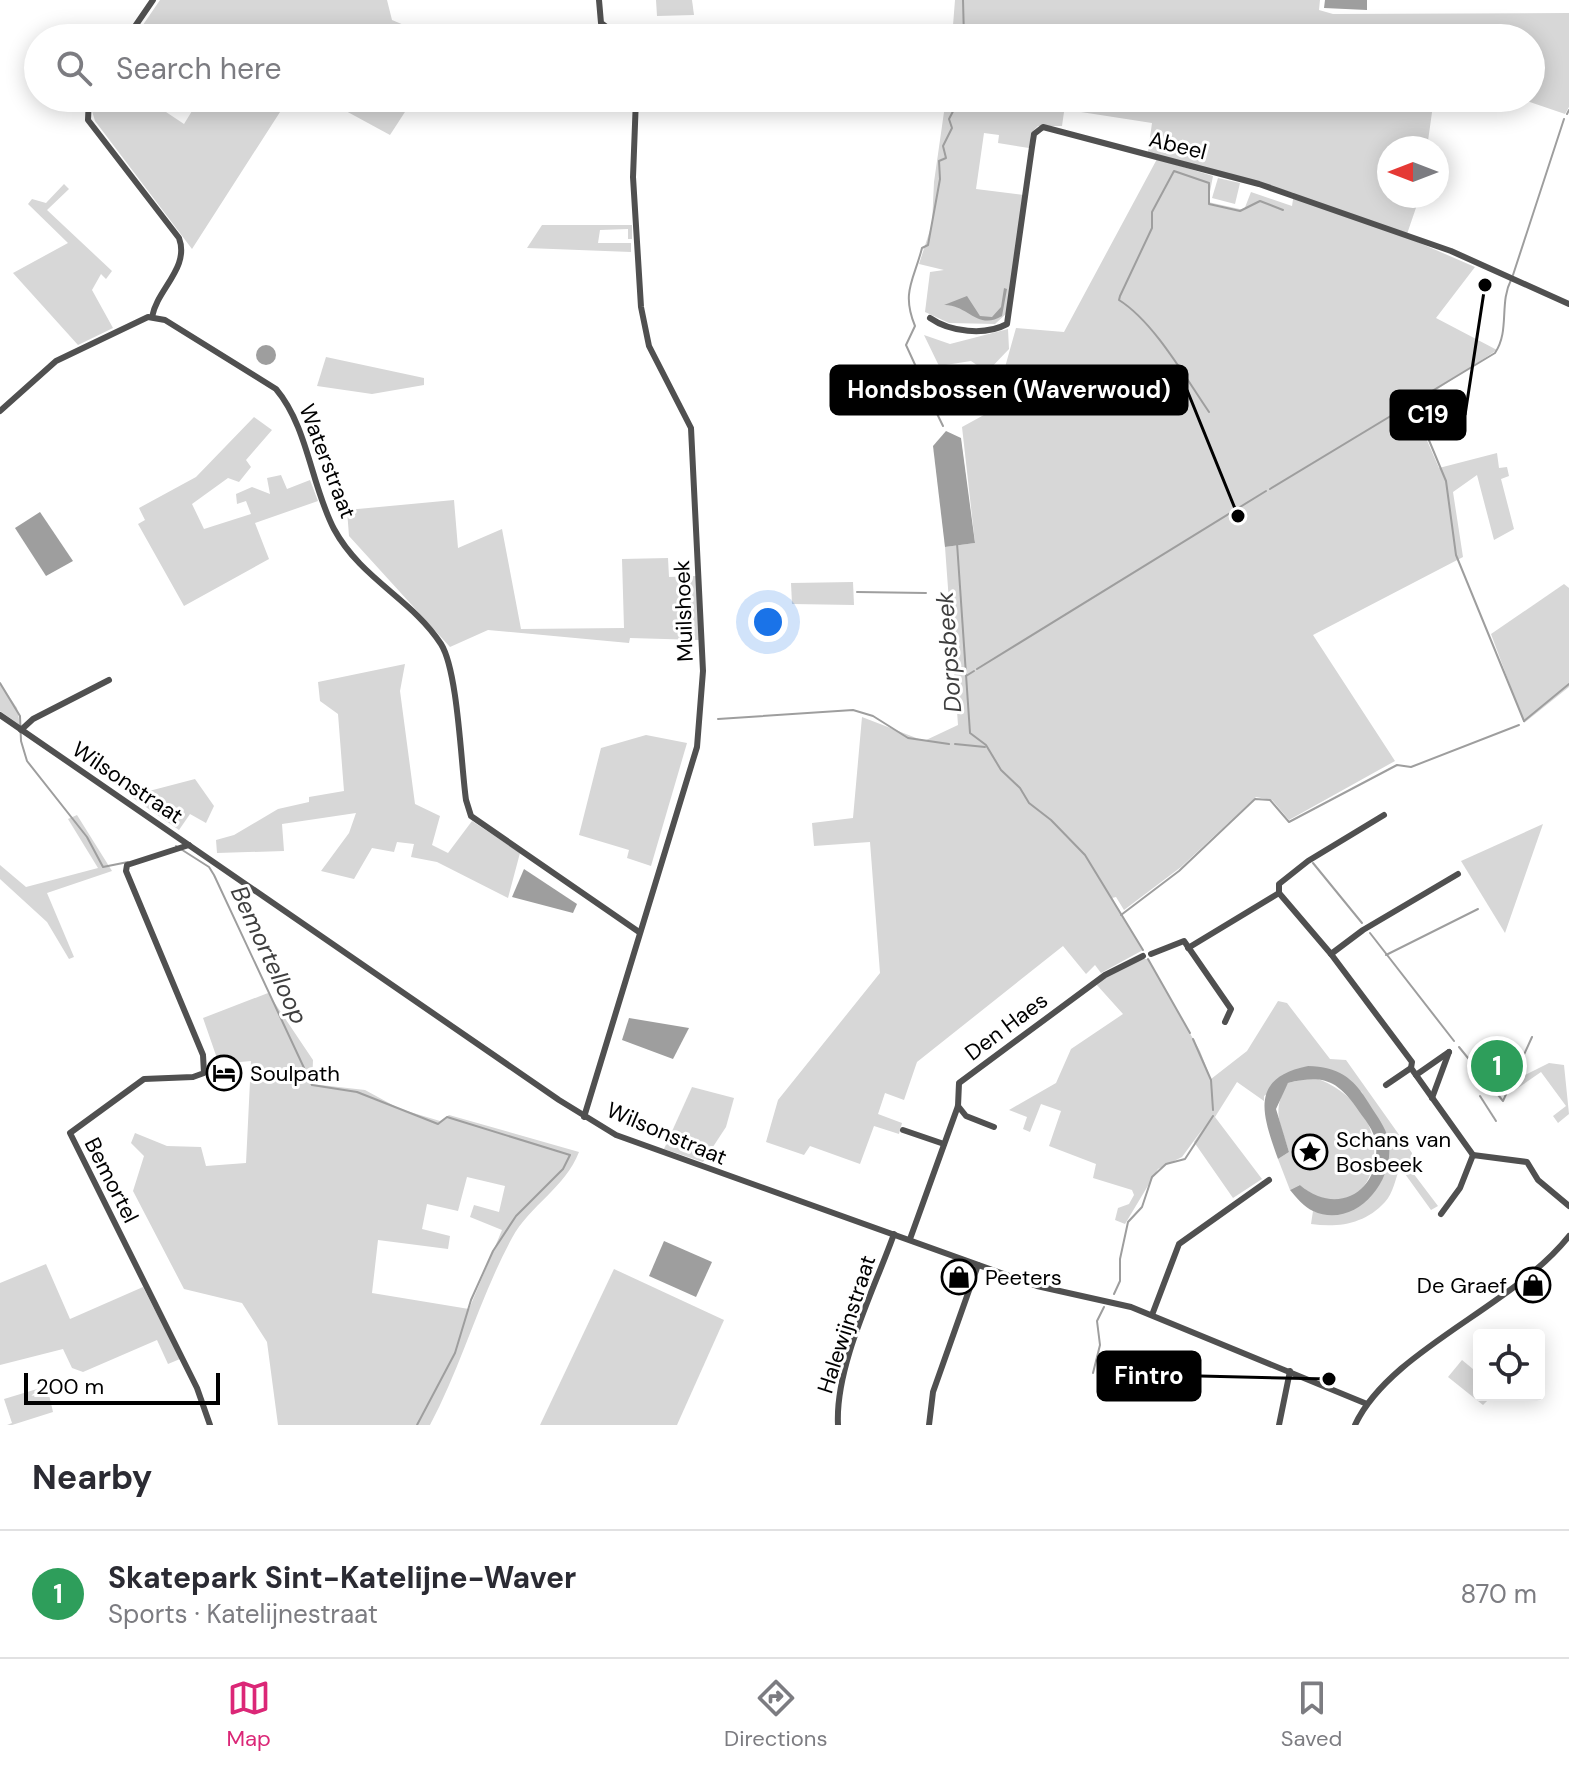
<!DOCTYPE html>
<html lang="en">
<head>
<meta charset="utf-8">
<style>
	:root { --surface:#fff; --page:#f2f2f3; --text:#2b2b33; --muted:#7c7c81; --line:#e1e1e2; --accent:#db2777 }
	body { margin:0; font-family:"DM Sans",sans-serif; background:var(--page); color:var(--text) }
	.controls { position:absolute; right:24px; bottom:24px; display:grid; overflow:hidden; border-radius:8px; box-shadow:0 4px 20px #0003 }
	.controls button { width:72px; height:72px; display:grid; place-items:center; padding:0; border:0; border-bottom:2px solid var(--line); background:var(--surface); color:var(--text); font:40px sans-serif }
	.compass { position:absolute; left:1377px; top:136px; width:72px; height:72px; border-radius:50%; background:var(--surface); box-shadow:0 4px 20px #0003; rotate:270deg }
	.scale { position:absolute; left:24px; bottom:20px; width:196px; box-sizing:border-box; padding-left:8px; border:4px solid #000; border-top:0; font-size:22px; line-height:28px; white-space:nowrap; color:#000; -webkit-text-stroke:6px #fff; paint-order:stroke }
	.you { position:absolute; left:768px; top:622px; width:28px; height:28px; margin:-20px; border:6px solid #fff; border-radius:50%; background:#1a73e8; box-shadow:0 0 0 12px #1a73e833 }
	.badge { display:grid; place-items:center; width:52px; height:52px; border-radius:50%; background:var(--accent); color:#fff; font-size:26px; font-weight:700 }
	.pin { position:absolute; translate:-50% -50%; border:4px solid #fff; box-shadow:0 2px 8px #0006 }
	.list { margin:0; padding:0; list-style:none }
	h2 { display:flex; justify-content:space-between; align-items:center; height:104px; margin:0; padding:0 32px; font-size:34px }
	h2 small { font-size:26px; font-weight:400; color:var(--muted) }
	.list li { display:grid; grid-template-columns:52px 1fr auto; gap:24px; align-items:center; box-sizing:border-box; height:128px; padding:0 32px; border-top:2px solid var(--line) }
	.list b { display:block; font-size:30px; white-space:nowrap }
	.list p { margin:0; font-size:26px; white-space:nowrap; color:var(--muted) }
	.list em { font-size:26px; font-style:normal; color:var(--muted) }
	.icon { flex:none; width:44px; height:44px; fill:none; stroke:currentColor; stroke-width:2; stroke-linecap:round; stroke-linejoin:round }
	.map { position:relative; flex:none; width:1569px; height:1425px; overflow:hidden }
	.search { position:absolute; background:var(--surface); box-shadow:0 4px 20px #0003; left:24px; right:24px; top:24px; height:88px; display:flex; align-items:center; gap:20px; box-sizing:border-box; padding:0 28px; border-radius:44px; color:var(--muted); font-size:30px }
	.sheet { height:232px; background:var(--surface) }
	nav { display:flex; justify-content:space-around; align-items:center; box-sizing:border-box; height:112px; border-top:2px solid var(--line); background:var(--surface); font-size:22px; color:var(--muted) }
	nav a { display:grid; justify-items:center; gap:4px }
	nav .on { color:var(--accent) }
	.map>svg:first-child { display:block }
	.green { fill:#d7d7d7; fill-rule:evenodd }
	.water { fill:#9e9e9e }
	.lines { fill:none; stroke-linecap:round; stroke-linejoin:round }
	.stream { stroke:#9e9e9e; stroke-width:2 }
	.minor { stroke:#505050; stroke-width:6 }
	.labels { text-anchor:middle; stroke-width:6; stroke-linejoin:round; paint-order:stroke }
	.street-label { font-size:22px; fill:#000; stroke:#fff }
	.poi-label { font-size:22px; fill:#000; stroke:#fff; text-anchor:start }
	.water-label { font-size:24px; font-style:italic; fill:#3f3f3f; stroke:#fff }
	.leader { fill:none; stroke:#000; stroke-width:3 }
	.callout-dot { fill:#000; stroke:#fff; stroke-width:3 }
	.callout { fill:#000; stroke:#000; stroke-width:3 }
	.callout-label { font-size:24px; text-anchor:middle; font-weight:bold; fill:#fff }
</style>
</head>
<body>
<div class="map">
<svg width="1569" height="1425" viewBox="0 0 1569 1425">
	<rect width="100%" height="100%" fill="#fff"/>
	<g class="green">
		<polygon points="160,0 387,0 392,20 435,38 134,38"/>
		<polygon points="656,0 692,0 694,15 657,16"/>
		<polygon points="955,0 1320,0 1319,10 1333,14 1569,13 1569,107 1565,114 1518,98 1531,98 1531,38 952,38"/>
		<polygon points="96,98 145,98 184,124 200,98 289,98 192,249 95,121 92,111"/>
		<polygon points="322,98 414,98 390,135"/>
		<polygon points="946,98 1066,98 1062,126 1038,126 1031,133 1029,148 998,143 999,135 984,133 976,189 1024,195 1007,313 995,324 949,323 925,312 930,272 944,270 919,264 932,224 934,182"/>
		<polygon points="1068,98 1434,98 1427,148 1389,148 1389,196 1420,196 1406,237 1475,267 1436,318 1497,350 1412,406 1439,468 1497,453 1499,468 1507,467 1509,476 1501,479 1514,529 1494,540 1477,475 1453,492 1463,557 1313,635 1395,761 1289,820 1272,800 1256,797 1181,867 1124,910 1116,897 1112,898 1143,950 1101,973 1095,965 1086,974 1063,946 917,1062 904,1100 885,1093 878,1114 902,1123 899,1134 874,1126 860,1164 810,1146 804,1155 766,1142 778,1100 880,973 870,842 814,846 812,823 853,818 862,717 924,741 958,725 945,547 975,543 962,427 993,410 1016,328 1064,332 1157,159 1213,176 1208,202 1244,210 1251,192 1292,206 1294,193 1148,152 1152,123 1068,110"/>
		<polygon points="1218,178 1240,183 1235,204 1212,198"/>
		<polygon points="64,184 69,189 47,210 112,271 106,279 101,274 92,290 113,328 78,345 13,273 68,243 28,204 32,199 46,203"/>
		<polygon points="542,225 632,225 632,239 628,239 628,229 600,230 598,243 631,243 631,252 527,248"/>
		<polygon points="1008,329 1009,349 987,372 971,361 939,366 924,335 950,344"/>
		<polygon points="326,357 424,378 424,385 372,394 317,386"/>
		<polygon points="254,417 272,430 246,460 251,467 239,482 228,478 192,504 204,529 251,514 246,501 237,504 236,494 252,487 270,494 267,478 281,475 287,489 310,480 318,501 255,523 269,559 184,606 138,524 145,520 139,508 196,477"/>
		<polygon points="454,500 458,548 502,529 521,629 624,628 622,559 668,558 669,577 696,576 699,640 630,638 629,643 488,630 450,647 349,536 347,510"/>
		<polygon points="853,582 854,605 792,604 791,583"/>
		<polygon points="1564,584 1569,588 1569,687 1524,723 1491,634"/>
		<polygon points="405,664 400,691 415,804 440,816 432,845 448,853 472,821 520,853 508,898 437,862 411,857 414,844 397,842 394,852 372,848 354,879 321,871 349,833 356,813 282,824 284,851 217,853 216,840 234,835 278,809 309,802 309,797 344,791 338,714 320,701 318,682"/>
		<polygon points="0,683 17,708 20,725 0,711"/>
		<polygon points="646,735 687,743 651,866 627,858 629,850 579,835 601,748"/>
		<polygon points="195,779 214,806 206,823 190,814 179,830 130,796"/>
		<polygon points="77,815 112,871 47,893 74,957 69,959 47,922 0,879 0,865 26,887 98,868 68,819"/>
		<polygon points="1543,824 1505,933 1461,861"/>
		<path d="M 1144,959 L 1148,959 L 1200,1051 L 1211,1079 L 1247,1051 L 1278,1001 L 1287,1003 L 1330,1059 L 1346,1060 L 1412,1153 L 1410,1169 L 1438,1206 L 1431,1210 L 1400,1167 C 1396,1177 1393,1194 1385,1202 C 1365,1224 1338,1228 1311,1224 L 1313,1211 L 1332,1215 L 1385,1169 L 1362,1092 L 1308,1066 L 1264,1096 L 1264,1101 L 1237,1082 L 1215,1117 L 1262,1179 L 1233,1198 L 1194,1142 L 1204,1127 L 1182,1157 L 1158,1169 L 1125,1224 L 1115,1220 L 1118,1208 L 1129,1204 L 1134,1195 L 1132,1190 L 1093,1178 L 1096,1164 L 1049,1146 L 1061,1111 L 1041,1104 L 1030,1132 L 1023,1129 L 1027,1117 L 1009,1110 L 1056,1083 L 1071,1049 L 1123,1014 L 1096,984 L 1125,965 Z"/>
		<path d="M 268,993 L 313,1060 L 312,1084 L 365,1090 L 400,1109 L 440,1121 L 449,1115 L 579,1152 C 565,1188 530,1205 512,1238 C 479,1299 462,1365 430,1425 L 278,1425 L 267,1342 L 242,1303 L 184,1289 L 133,1191 L 144,1156 L 131,1143 L 135,1133 L 167,1146 L 201,1147 L 206,1166 L 246,1163 L 251,1061 L 219,1064 L 203,1018 ZM 467,1177 L 505,1186 L 499,1212 L 474,1205 L 470,1217 L 502,1230 L 469,1309 L 372,1293 L 378,1240 L 448,1249 L 450,1236 L 422,1229 L 427,1204 L 458,1211 Z"/>
		<polygon points="1549,1063 1564,1065 1569,1114 1558,1123 1553,1116 1566,1106 1541,1072 1515,1090 1525,1075"/>
		<path d="M 1313,1077 C 1418,1114 1371,1246 1300,1185 L 1290,1190 L 1278,1159 L 1289,1152 C 1280,1122 1271,1111 1288,1083 Z"/>
		<polygon points="692,1087 734,1098 726,1127 703,1162 664,1149"/>
		<polygon points="46,1264 70,1319 143,1287 180,1359 168,1364 157,1340 83,1372 72,1368 63,1349 0,1365 0,1283"/>
		<polygon points="614,1269 724,1320 677,1425 540,1425"/>
		<polygon points="1462,1360 1479,1374 1479,1395 1493,1395 1483,1405 1448,1377"/>
		<polygon points="47,1386 53,1412 12,1425 7,1425 12,1423 4,1399"/>
	</g>
	<g class="water">
		<polygon points="1325,0 1367,0 1367,10 1324,8"/>
		<path d="M 1004,288 L 1007,289 L 1002,316 C 978,331 967,304 944,305 L 967,296 L 980,316 L 992,317 L 1001,307 Z"/>
		<circle cx="266" cy="355" r="10"/>
		<polygon points="946,431 961,438 975,543 945,547 933,446"/>
		<polygon points="40,512 73,561 46,576 15,528"/>
		<polygon points="524,869 577,904 573,913 512,897"/>
		<polygon points="629,1018 689,1028 673,1059 622,1040"/>
		<path d="M 1308,1066 C 1338,1067 1353,1077 1368,1102 C 1374,1112 1383,1123 1387,1135 C 1400,1176 1357,1231 1313,1211 C 1304,1207 1296,1197 1290,1190 L 1300,1185 C 1336,1216 1380,1193 1376,1145 C 1375,1130 1364,1119 1356,1107 C 1336,1079 1321,1075 1288,1083 L 1276,1109 L 1289,1152 L 1278,1159 C 1262,1114 1249,1078 1308,1066 Z"/>
		<polygon points="664,1241 712,1262 696,1297 649,1276"/>
	</g>
	<g class="lines">
		<g class="stream">
			<polyline points="963,0 964,38"/>
			<polyline points="1567,114 1569,110"/>
			<polyline points="1513,275 1564,119"/>
			<polyline points="1413,402 1446,481 1456,555 1524,721"/>
			<path d="M 1209,412 C 1185,377 1154,322 1119,300 L 1120,296 L 1152,228 L 1152,212 L 1174,171 L 1209,183 L 1209,204 L 1240,211 L 1260,201 L 1283,210"/>
			<path d="M 943,426 L 924,387 L 915,379 L 917,369 L 906,345 L 915,326 C 901,292 914,280 922,248 L 928,245 L 940,179 L 939,161 L 946,158 L 943,146 L 952,128 L 949,119 L 960,98"/>
			<path d="M 1270,489 L 1495,353 C 1510,331 1499,303 1511,280"/>
			<polyline points="957,543 970,733 986,745 1001,770 1020,788 1029,803 1051,820 1085,855 1143,950"/>
			<polyline points="857,592 926,593"/>
			<polyline points="977,669 1266,491"/>
			<polyline points="966,676 974,671"/>
			<polyline points="0,683 20,716 21,741 27,761 87,837 103,867 128,862"/>
			<polyline points="718,719 853,710 873,716 908,738 949,744"/>
			<polyline points="1524,721 1569,684"/>
			<polyline points="955,744 985,747"/>
			<polyline points="176,846 209,867 214,875 312,1085 357,1092 438,1124 447,1117 570,1155 563,1169 516,1216 493,1251 471,1300 455,1353 417,1425"/>
			<polyline points="1313,863 1362,923"/>
			<polyline points="1121,915 1179,871 1255,799 1270,800 1289,822 1397,765 1411,767 1519,725"/>
			<polyline points="1370,933 1454,1041"/>
			<polyline points="1386,955 1478,909"/>
			<polyline points="1148,959 1190,1033"/>
			<polyline points="1193,1039 1211,1080 1213,1110"/>
			<polyline points="1459,1047 1503,1101 1532,1037"/>
			<polyline points="1480,1096 1496,1121"/>
			<polyline points="1114,1294 1120,1281 1120,1259 1128,1222 1142,1207 1152,1177 1166,1164 1185,1159 1213,1116"/>
			<polyline points="1093,1373 1100,1345 1097,1321 1104,1307"/>
		</g>
		<g class="minor">
			<polyline points="599,0 601,23 621,38"/>
			<polyline points="127,38 153,0"/>
			<path d="M 89,98 L 88,120 L 179,238 C 190,268 157,289 152,317"/>
			<path d="M 930,318 C 950,332 985,336 1007,324 L 1032,147 L 1034,134 L 1043,127 L 1259,184 L 1451,251 L 1569,304"/>
			<path d="M 0,411 L 56,361 L 148,317 L 165,320 L 276,389 C 308,427 311,485 334,529 C 361,579 412,599 441,644 C 458,671 461,765 466,800 L 471,816 L 639,932"/>
			<polyline points="0,715 559,1100 616,1135 1037,1286 1131,1307 1367,1404"/>
			<polyline points="21,730 33,719 109,680"/>
			<polyline points="189,845 127,865 126,871 203,1055 204,1073 193,1077 144,1079 70,1133 197,1388 210,1425"/>
			<polyline points="1279,893 1279,884 1308,861 1384,815"/>
			<polyline points="1188,948 1279,893 1331,954 1363,930 1458,874"/>
			<polyline points="1151,954 1184,941 1231,1009 1225,1022"/>
			<polyline points="1331,954 1412,1062 1411,1068 1473,1155"/>
			<polyline points="1416,1075 1449,1052"/>
			<polyline points="1386,1085 1411,1068"/>
			<polyline points="1432,1098 1449,1052"/>
			<polyline points="958,1106 966,1116 994,1127"/>
			<polyline points="584,1117 697,747 703,671 691,428 649,346 641,307 633,177 636,98"/>
			<polyline points="903,1130 944,1144"/>
			<polyline points="1441,1214 1460,1188 1473,1155 1527,1162 1538,1180 1569,1206"/>
			<polyline points="910,1239 958,1106 959,1083 1105,975 1143,956"/>
			<polyline points="1152,1315 1179,1244 1269,1180"/>
			<path d="M 838,1425 C 835,1366 874,1290 894,1234"/>
			<polyline points="929,1425 933,1392 978,1265"/>
			<polyline points="1279,1425 1290,1371"/>
			<path d="M 1355,1425 C 1390,1350 1513,1307 1569,1236"/>
		</g>
	</g>
	<defs>
		<g id="hotel-ring" transform="scale(1.8)"><circle r="9.5" fill="#fff" stroke="#000" stroke-width="1.5"/><path d="M-6-4.5h1.5V1H6V5H4.5V3h-9V5H-6ZM-4 0a1.8 1.8 0 1 1 3.6 0ZM.5 0V-2.5h3Q6-2.5 6 0Z" fill="#000"/></g>
		<g id="sight-ring" transform="scale(1.8)"><circle r="9.5" fill="#fff" stroke="#000" stroke-width="1.5"/><path d="M0-6L1.8-2.2L6-1.7L2.9 1.2L3.7 5.4L0 3.3L-3.7 5.4L-2.9 1.2L-6-1.7L-1.8-2.2Z" fill="#000"/></g>
		<g id="shop-ring" transform="scale(1.8)"><circle r="9.5" fill="#fff" stroke="#000" stroke-width="1.5"/><path d="M-5-2.5h2.3a2.7 3.5 0 0 1 5.4 0H5L5.5 6h-11ZM-1.5-2.5h3a1.5 2.3 0 0 0-3 0Z" fill="#000"/></g>
	</defs>
	<g fill-rule="evenodd">
		<use href="#hotel-ring" x="224" y="1073"/>
		<use href="#sight-ring" x="1310" y="1152"/>
		<use href="#shop-ring" x="959" y="1277"/>
		<use href="#shop-ring" x="1533" y="1285"/>
	</g>
	<g class="labels">
		<g class="street-label">
			<text transform="translate(1178 145) rotate(14)" y="8">Abeel</text>
			<text transform="translate(328 461) rotate(69)" y="8">Waterstraat</text>
			<text transform="translate(683 611) rotate(-92)" y="8">Muilshoek</text>
			<text transform="translate(128 782) rotate(34)" y="8">Wilsonstraat</text>
			<text transform="translate(1006 1026) rotate(-37)" y="8">Den Haes</text>
			<text transform="translate(667 1133) rotate(23)" y="8">Wilsonstraat</text>
			<text transform="translate(112 1180) rotate(63)" y="8">Bemortel</text>
			<text transform="translate(846 1324) rotate(-72)" y="8">Halewijnstraat</text>
		</g>
		<g class="poi-label">
			<text x="250" y="1081">Soulpath</text>
			<text x="1336" y="1147">Schans van<tspan x="1336" dy="25">Bosbeek</tspan></text>
			<text x="985" y="1285">Peeters</text>
			<text x="1507" y="1293" text-anchor="end">De Graef</text>
		</g>
		<g class="water-label">
			<text transform="translate(949 652) rotate(-94)" y="8">Dorpsbeek</text>
			<text transform="translate(269 955) rotate(65)" y="8">Bemortelloop</text>
		</g>
	</g>
	<path class="leader" d="M1238 516L1187 390M1485 285L1465 415M1329 1379L1200 1376"/>
	<g class="callout-dot">
		<circle cx="1238" cy="516" r="8"/>
		<circle cx="1485" cy="285" r="8"/>
		<circle cx="1329" cy="1379" r="8"/>
	</g>
	<g class="callout">
		<rect x="831" y="366" width="356" height="48" rx="8"/>
		<rect x="1391" y="391" width="74" height="48" rx="8"/>
		<rect x="1098" y="1352" width="102" height="48" rx="8"/>
	</g>
	<g class="callout-label">
		<text x="1009" y="398">Hondsbossen (Waverwoud)</text>
		<text x="1428" y="423">C19</text>
		<text x="1149" y="1384">Fintro</text>
	</g>
</svg>
<div class="controls">
<button><svg class="icon" aria-label="locate" viewBox="0 0 24 24"><circle cx="12" cy="12" r="6"/><path d="M12 2v4M12 18v4M2 12h4M18 12h4"/></svg></button>
</div>
<svg class="compass" viewBox="-18 -18 36 36"><path d="M0-13l5 13h-10z" fill="#e53935"/><path d="M0 13l5-13h-10z" fill="#7c7c81"/></svg>
<div class="scale">200 m</div>
<div class="you"></div>
<div class="pin badge" style="left:1497px;top:1066px;background:#2e9e5b">1</div>
<div class="search"><svg class="icon" aria-label="search" viewBox="0 0 24 24"><circle cx="10" cy="10" r="6"/><path d="M15 15l6 6"/></svg>Search here</div>
</div>
<section class="sheet">
<h2>Nearby<small></small></h2>
<ul class="list">
<li><span class="badge" style="background:#2e9e5b">1</span><div><b>Skatepark Sint-Katelijne-Waver</b><p>Sports · Katelijnestraat</p></div><em>870 m</em></li>
</ul>
</section>
<nav>
<a class="on"><svg class="icon" aria-label="map" viewBox="0 0 24 24"><path d="M3 6l6-2 6 2 6-2v14l-6 2-6-2-6 2zM9 4v14M15 6v14"/></svg>Map</a>
<a><svg class="icon" aria-label="directions" viewBox="0 0 24 24"><path d="M12 3l9 9-9 9-9-9zM9 14v-3h6M13 9l2 2-2 2"/></svg>Directions</a>
<a><svg class="icon" aria-label="saved" viewBox="0 0 24 24"><path d="M7 4h10v16l-5-4-5 4z"/></svg>Saved</a>
</nav>
</body>
</html>
